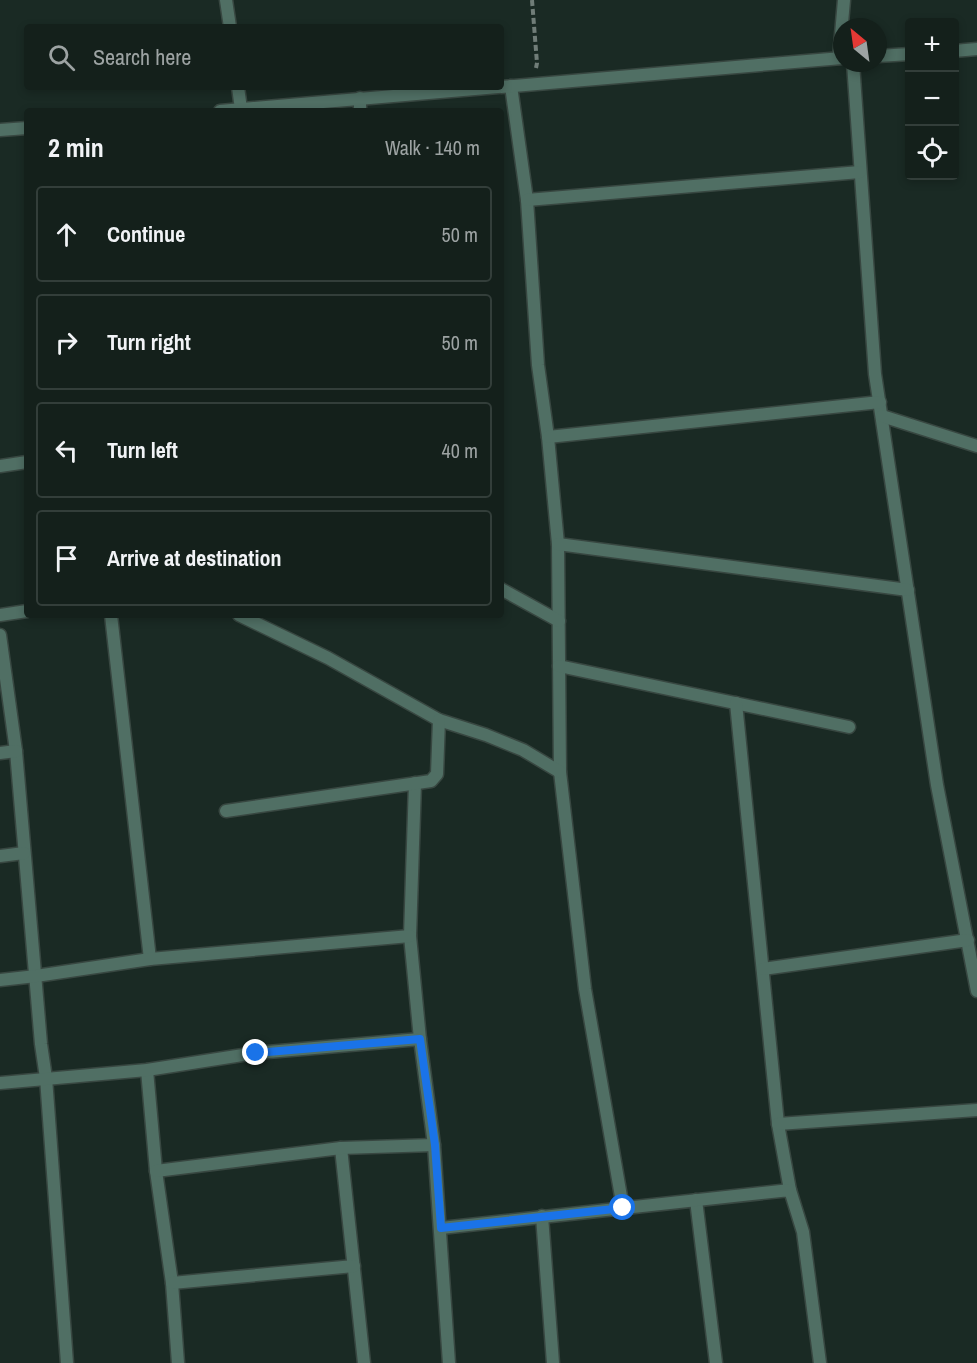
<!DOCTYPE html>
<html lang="en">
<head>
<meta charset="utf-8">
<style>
	:root { --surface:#14201b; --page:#212d28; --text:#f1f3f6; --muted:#9da3a3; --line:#333e3a }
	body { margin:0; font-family:"Archivo Narrow",sans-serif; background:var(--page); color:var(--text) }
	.controls { position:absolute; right:18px; top:18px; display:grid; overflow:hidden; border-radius:6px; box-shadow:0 3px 9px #0003 }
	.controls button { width:54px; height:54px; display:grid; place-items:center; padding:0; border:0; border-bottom:2px solid var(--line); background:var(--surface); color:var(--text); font:30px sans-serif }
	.compass { position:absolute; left:833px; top:18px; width:54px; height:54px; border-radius:50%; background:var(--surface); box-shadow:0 3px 9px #0003; rotate:331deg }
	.stop { position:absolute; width:18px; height:18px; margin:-14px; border:4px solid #1a73e8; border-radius:50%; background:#fff }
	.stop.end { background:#1a73e8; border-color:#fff; box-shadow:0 2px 6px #0008 }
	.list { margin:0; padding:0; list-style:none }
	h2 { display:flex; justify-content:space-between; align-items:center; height:78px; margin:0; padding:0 24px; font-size:26px }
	h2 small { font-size:20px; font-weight:400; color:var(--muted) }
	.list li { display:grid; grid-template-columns:39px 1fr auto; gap:18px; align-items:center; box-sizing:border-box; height:96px; margin:0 12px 12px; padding:0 12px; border:2px solid var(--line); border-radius:6px }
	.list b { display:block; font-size:22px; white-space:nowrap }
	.list em { font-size:20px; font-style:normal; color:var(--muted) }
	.icon { flex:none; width:33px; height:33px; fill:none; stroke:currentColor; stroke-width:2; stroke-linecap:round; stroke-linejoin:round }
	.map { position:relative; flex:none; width:977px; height:1363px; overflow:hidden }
	.search { position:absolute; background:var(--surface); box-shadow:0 3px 9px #0003; left:24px; top:24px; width:480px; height:66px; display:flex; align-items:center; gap:15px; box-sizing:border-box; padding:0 21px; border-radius:6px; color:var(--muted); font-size:22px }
	.panel { position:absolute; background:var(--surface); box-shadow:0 3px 9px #0003; left:24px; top:108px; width:480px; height:510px; border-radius:6px }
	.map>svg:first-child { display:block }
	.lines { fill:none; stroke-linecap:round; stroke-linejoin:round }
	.minor-casing { stroke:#384741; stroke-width:15 }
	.tertiary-casing { stroke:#384741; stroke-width:15 }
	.path { stroke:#707d78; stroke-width:4; stroke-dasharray:6 3; stroke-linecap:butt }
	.minor { stroke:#506f64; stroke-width:12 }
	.tertiary { stroke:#506f64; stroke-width:12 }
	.route { stroke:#1a73e8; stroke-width:8 }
</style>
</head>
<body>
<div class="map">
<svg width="977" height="1363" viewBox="0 0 977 1363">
	<rect width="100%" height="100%" fill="#1a2a24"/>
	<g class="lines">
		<g class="minor-casing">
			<g id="minor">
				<polyline points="226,0 230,27"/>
				<polyline points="839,58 844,0"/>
				<polyline points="853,63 875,374 937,785 977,991"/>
				<polyline points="511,86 527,200 538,365 548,437 558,544 560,772 585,989 623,1208"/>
				<polyline points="238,87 241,109"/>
				<polyline points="360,98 360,111"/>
				<polyline points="527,200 860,172"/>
				<polyline points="882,416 977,446"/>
				<polyline points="548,437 880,402"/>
				<polyline points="0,466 27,462"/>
				<polyline points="558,544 908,590"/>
				<polyline points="501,589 559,621"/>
				<polyline points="0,615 27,611"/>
				<polyline points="111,615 150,959"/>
				<polyline points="239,615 328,658 439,720 486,735 523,750 560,772"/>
				<polyline points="0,635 16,751 41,1044 46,1078 67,1363"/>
				<polyline points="559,666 849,727"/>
				<polyline points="736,703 778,1124 790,1190"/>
				<polyline points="0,753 16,751"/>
				<polyline points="415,783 410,936 420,1039 434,1145 449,1363"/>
				<polyline points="226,811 431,781 437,774 439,720"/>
				<polyline points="0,856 24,853"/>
				<polyline points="763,969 968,940"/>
				<polyline points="0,980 36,976 150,959 410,936"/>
				<polyline points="147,1070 156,1171 172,1283 178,1363"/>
				<polyline points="0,1083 147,1070 256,1053 420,1039"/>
				<polyline points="778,1124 977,1110"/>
				<polyline points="341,1148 364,1363"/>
				<polyline points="156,1171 341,1148 434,1145"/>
				<polyline points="696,1200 716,1363"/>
				<polyline points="542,1216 553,1363"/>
				<polyline points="441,1228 790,1190 803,1232 820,1363"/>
				<polyline points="172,1283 354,1266"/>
			</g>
		</g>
		<g class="tertiary-casing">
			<g id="tertiary">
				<polyline points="954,51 977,49"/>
				<polyline points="878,56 910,54"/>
				<polyline points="501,87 842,58"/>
				<polyline points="220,111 498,87"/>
				<polyline points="0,130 27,128"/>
			</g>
		</g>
		<polyline class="path" points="532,0 537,63 536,68"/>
		<use href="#minor" class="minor"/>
		<use href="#tertiary" class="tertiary"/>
	</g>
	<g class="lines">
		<polyline class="route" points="256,1053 420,1039 435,1145 441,1228 623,1208"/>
	</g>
</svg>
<div class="controls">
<button>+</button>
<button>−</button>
<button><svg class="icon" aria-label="locate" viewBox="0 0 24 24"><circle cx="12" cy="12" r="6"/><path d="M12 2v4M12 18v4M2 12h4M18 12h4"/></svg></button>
</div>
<svg class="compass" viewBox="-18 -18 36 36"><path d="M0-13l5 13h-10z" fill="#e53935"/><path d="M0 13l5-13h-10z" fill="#9da3a3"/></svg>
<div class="stop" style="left:623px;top:1208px"></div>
<div class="stop end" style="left:256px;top:1053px"></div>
<div class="search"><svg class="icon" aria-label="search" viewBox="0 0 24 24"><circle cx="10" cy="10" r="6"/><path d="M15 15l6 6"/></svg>Search here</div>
<section class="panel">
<h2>2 min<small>Walk · 140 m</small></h2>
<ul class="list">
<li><svg class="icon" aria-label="ahead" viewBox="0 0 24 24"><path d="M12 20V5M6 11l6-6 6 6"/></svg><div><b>Continue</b></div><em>50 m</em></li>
<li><svg class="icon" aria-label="right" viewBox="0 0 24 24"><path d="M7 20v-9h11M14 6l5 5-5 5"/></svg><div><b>Turn right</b></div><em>50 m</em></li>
<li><svg class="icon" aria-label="left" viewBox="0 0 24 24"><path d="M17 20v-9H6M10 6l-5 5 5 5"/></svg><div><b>Turn left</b></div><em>40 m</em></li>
<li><svg class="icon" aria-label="arrive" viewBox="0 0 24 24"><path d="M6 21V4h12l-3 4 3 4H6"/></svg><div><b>Arrive at destination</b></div></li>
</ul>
</section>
</div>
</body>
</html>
